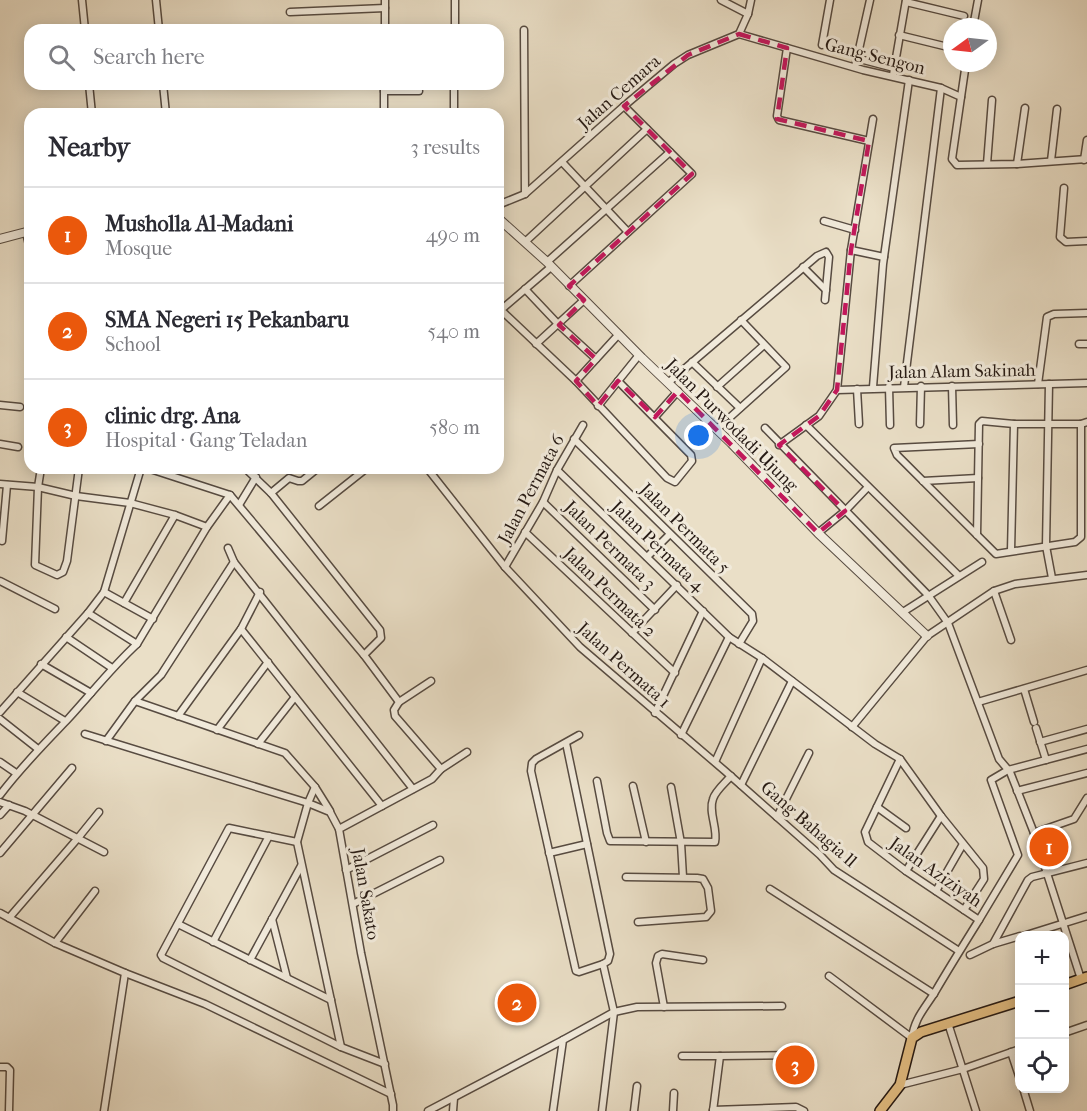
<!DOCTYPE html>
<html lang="en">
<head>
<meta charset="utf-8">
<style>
	:root { --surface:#fff; --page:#f7f7f7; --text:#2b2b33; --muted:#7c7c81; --line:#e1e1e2; --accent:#ea580c }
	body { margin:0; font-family:"IM FELL French Canon",serif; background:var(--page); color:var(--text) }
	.controls { position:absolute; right:18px; bottom:18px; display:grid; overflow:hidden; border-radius:12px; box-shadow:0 3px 15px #0003 }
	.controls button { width:54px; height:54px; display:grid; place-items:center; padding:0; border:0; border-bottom:2px solid var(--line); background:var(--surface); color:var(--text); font:30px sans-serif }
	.compass { position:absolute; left:943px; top:18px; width:54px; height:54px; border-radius:50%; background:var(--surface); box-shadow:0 3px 15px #0003; rotate:255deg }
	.you { position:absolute; left:699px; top:436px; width:21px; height:21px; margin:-15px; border:4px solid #fff; border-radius:50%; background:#1a73e8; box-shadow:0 0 0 9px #1a73e833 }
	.badge { display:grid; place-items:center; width:39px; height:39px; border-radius:50%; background:var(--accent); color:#fff; font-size:20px; font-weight:700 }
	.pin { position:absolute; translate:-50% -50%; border:3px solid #fff; box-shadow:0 2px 6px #0006 }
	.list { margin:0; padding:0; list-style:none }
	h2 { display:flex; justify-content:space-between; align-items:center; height:78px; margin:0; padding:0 24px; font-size:26px }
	h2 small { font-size:20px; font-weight:400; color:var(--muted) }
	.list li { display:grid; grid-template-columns:39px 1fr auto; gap:18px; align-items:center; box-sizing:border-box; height:96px; padding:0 24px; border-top:2px solid var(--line) }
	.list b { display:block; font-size:22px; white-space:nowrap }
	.list p { margin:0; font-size:20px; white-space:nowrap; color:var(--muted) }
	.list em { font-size:20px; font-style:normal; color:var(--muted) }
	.icon { flex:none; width:33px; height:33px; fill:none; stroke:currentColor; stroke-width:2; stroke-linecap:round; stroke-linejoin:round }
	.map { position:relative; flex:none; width:1087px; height:1111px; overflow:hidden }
	.search { position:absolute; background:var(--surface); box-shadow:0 3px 15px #0003; left:24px; top:24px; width:480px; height:66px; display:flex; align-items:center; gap:15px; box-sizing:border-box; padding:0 21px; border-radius:18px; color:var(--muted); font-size:22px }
	.panel { position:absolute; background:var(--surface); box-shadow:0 3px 15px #0003; left:24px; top:108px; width:480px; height:366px; border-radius:18px }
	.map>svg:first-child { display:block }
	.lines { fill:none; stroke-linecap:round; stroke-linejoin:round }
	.minor-casing { stroke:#574b41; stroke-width:9 }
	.tertiary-casing { stroke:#574b41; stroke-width:10 }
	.primary-casing { stroke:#261a14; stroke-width:12 }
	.minor { stroke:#f1eadb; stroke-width:6 }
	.tertiary { stroke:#f1eadb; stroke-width:8 }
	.primary { stroke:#e5c084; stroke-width:9 }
	.marked { fill:none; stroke:#c2185b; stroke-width:4.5; stroke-dasharray:12 8; stroke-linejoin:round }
	.labels { text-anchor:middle; stroke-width:6; stroke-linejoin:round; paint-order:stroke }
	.street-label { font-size:18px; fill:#261a14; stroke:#f1eadb }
</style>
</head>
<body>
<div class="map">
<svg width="1087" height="1111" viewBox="0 0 1087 1111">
	<rect width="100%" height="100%" fill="#eadfc7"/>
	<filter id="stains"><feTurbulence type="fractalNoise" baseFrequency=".00333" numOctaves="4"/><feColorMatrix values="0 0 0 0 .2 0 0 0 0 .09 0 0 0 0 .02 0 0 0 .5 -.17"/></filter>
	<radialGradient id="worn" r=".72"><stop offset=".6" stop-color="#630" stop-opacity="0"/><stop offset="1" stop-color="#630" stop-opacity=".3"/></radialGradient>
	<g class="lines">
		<g class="minor-casing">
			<g id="minor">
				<polyline points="82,0 85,30"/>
				<polyline points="156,0 159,30"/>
				<polyline points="721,0 748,14"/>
				<polyline points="906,2 964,16"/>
				<polyline points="290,12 385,8"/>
				<polyline points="973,27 978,0"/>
				<polyline points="141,30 159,28"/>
				<polyline points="385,30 385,0"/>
				<polyline points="455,30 455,0"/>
				<polyline points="524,30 525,194"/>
				<polyline points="739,34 863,70 941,88 961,97 952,159 957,165 1017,164 1087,159"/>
				<polyline points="899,35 952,48"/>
				<polyline points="822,45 830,0"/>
				<polyline points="787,48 777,116 779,120 869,141"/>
				<polyline points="856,58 894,68"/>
				<polyline points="855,67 870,0"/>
				<polyline points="893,75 906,0"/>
				<polyline points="89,84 92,114"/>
				<polyline points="163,84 166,114"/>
				<polyline points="384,91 419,91"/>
				<polyline points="961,97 966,63"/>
				<polyline points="119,114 125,113"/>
				<polyline points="384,114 384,84"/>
				<polyline points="454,114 454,84"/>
				<polyline points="1084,160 1087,140"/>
				<polyline points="1051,161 1057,109"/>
				<polyline points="562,162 628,232"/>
				<polyline points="987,164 992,100"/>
				<polyline points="1017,164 1025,108"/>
				<polyline points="1064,188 1060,237 1066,242 1087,241"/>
				<polyline points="498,205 525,194 624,106 674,64 688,55 739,34 748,14 751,0"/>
				<polyline points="824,221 855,230"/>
				<polyline points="26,232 29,245 30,277"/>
				<polyline points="525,242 647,129"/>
				<polyline points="851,250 884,257"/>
				<polyline points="547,262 670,152"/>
				<polyline points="551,267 502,309 502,311 576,381 667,478 675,482 692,461 691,455 618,381"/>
				<polyline points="803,267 826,290"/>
				<polyline points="569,286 692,174 624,106"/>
				<polyline points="525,289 559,325 596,359"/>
				<polyline points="536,344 584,300"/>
				<polyline points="1079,344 1087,344"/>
				<polyline points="692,362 740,408"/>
				<polyline points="576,381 619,334"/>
				<polyline points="669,382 817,256 826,252 829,257 825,300"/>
				<polyline points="1038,384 1047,317 1054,314 1087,313"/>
				<polyline points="1049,384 1046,546 1052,578"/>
				<polyline points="952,386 953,425"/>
				<polyline points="717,387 764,345"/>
				<polyline points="873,387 883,264 909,80"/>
				<polyline points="889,387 890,425"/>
				<polyline points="904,387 941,88"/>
				<polyline points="857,389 859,424"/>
				<polyline points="837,390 1087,383"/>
				<polyline points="0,405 20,407"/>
				<polyline points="598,406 639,355"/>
				<polyline points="655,417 678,391"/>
				<polyline points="920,424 921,386"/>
				<polyline points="806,425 959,576"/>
				<polyline points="765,428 928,595 948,623 999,759 1010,772 1034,833 1081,979"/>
				<polyline points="717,429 786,367 741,320"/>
				<polyline points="574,439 752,614 753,621 739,644"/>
				<polyline points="0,444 18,447"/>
				<polyline points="979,444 894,448 897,455 996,554 1075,542 1081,537 1081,424"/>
				<polyline points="779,445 819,416 837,390 851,250 873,119"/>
				<polyline points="41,468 38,487 35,565 57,575 63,572 67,561 79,468"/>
				<polyline points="147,468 230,495 364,655 399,702 394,710 395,716 441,769"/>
				<polyline points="245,468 271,493 380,630 381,638 364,655"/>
				<polyline points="427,468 505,567 580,647 725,771 820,855 834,870 959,951"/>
				<polyline points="557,470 729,637 762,658 875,744 900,759 941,816 983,868 984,879 964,910"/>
				<polyline points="923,481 978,478"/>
				<polyline points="0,484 38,487 76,496 130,503 175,515 207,527"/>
				<polyline points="271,493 289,478 298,481 302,481 318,468"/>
				<polyline points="543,502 655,610"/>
				<polyline points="239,505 256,477"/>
				<polyline points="319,506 367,468"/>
				<polyline points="525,532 675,673"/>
				<polyline points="818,533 845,511 868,487"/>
				<polyline points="977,535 979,424 982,421 1014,424 1081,424 1087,422"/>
				<polyline points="2,541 7,485"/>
				<polyline points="228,548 234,562 413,789"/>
				<polyline points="1011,551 1014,424"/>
				<polyline points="647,557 670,534"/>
				<polyline points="505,567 543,502 557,470 583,425"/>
				<polyline points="0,581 55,609"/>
				<polyline points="994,591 1011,640"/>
				<polyline points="104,592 153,619"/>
				<polyline points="124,603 175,515"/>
				<polyline points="903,612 982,562"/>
				<polyline points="241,629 382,806"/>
				<polyline points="632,633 677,585"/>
				<polyline points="66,637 112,668"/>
				<polyline points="137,644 207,527 230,495"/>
				<polyline points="41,664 91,693"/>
				<polyline points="1024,689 1034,722"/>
				<polyline points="17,692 65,721"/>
				<polyline points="135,701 285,753 315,787 330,811"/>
				<polyline points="399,702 431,681"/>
				<polyline points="978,702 1087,670"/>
				<polyline points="0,712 88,613 104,592 141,468"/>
				<polyline points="655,713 703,611"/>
				<polyline points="178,716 241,629 260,592"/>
				<polyline points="0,719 38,749"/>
				<polyline points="852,727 927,636 994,591 1015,584 1087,575"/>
				<polyline points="1036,728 1046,760"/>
				<polyline points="217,730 268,662"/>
				<polyline points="85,734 308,803 330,812 339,829"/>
				<polyline points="579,735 536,759 532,763 531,771 575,967 576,971 579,972 603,964"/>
				<polyline points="681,735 729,637"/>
				<polyline points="106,741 135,701 161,675 234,562"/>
				<polyline points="1040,742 1087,729"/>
				<polyline points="566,743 610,954 608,961 603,964 614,1012 602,1111"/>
				<polyline points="258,744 295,697"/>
				<polyline points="0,762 16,773"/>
				<polyline points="715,762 762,658"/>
				<path d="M 597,781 L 607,833 L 610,841 L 715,842 C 718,828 708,812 713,799 C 715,791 726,782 731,776"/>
				<polyline points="741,785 792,681"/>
				<polyline points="633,786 646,842"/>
				<polyline points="315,787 308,803 297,842 341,1047"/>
				<polyline points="671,787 681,843 683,877"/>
				<polyline points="1017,791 1087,773"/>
				<path d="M 0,795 C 21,767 44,744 68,719 C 91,694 112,667 137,644 L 88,613"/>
				<polyline points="0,802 25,811 104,852"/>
				<polyline points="877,807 906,828"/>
				<polyline points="0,815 9,805"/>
				<polyline points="777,817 809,753"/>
				<polyline points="1034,833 1074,819 1087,798"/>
				<polyline points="297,842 229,828 161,955 163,958 341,1047 385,1064"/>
				<polyline points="0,853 72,768"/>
				<polyline points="549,853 587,844"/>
				<polyline points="346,870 433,825"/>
				<polyline points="906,871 941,816"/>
				<polyline points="626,877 697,878 703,879 708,888 711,911 706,917 638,922"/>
				<polyline points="770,889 934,994"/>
				<polyline points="936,891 963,844"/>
				<polyline points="353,904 440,860"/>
				<polyline points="0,913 55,943 125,973 104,1111"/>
				<polyline points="9,918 78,838 99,812"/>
				<polyline points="272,919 287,978"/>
				<polyline points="979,920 1018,855 991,780 1008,770 1087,749"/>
				<polyline points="178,924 331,1000"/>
				<polyline points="1023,936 1087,916"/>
				<polyline points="213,942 269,836"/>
				<polyline points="55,943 95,891"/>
				<polyline points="993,944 1020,936"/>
				<polyline points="970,955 993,944 1028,880 1032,877 1087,863"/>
				<polyline points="250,960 301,866"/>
				<polyline points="125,973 205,1004 391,1094"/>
				<path d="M 829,976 L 912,1038 C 914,1019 925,1008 935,992 C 949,968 964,944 979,920 L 906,871 L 868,842 L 865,832 L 900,759"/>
				<polyline points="664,1007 656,963 658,956 662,954 703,960"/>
				<polyline points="948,1023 976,1111"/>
				<polyline points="1064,1033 1087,1025"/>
				<polyline points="1011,1052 1020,1079"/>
				<polyline points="682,1056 720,1056"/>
				<polyline points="0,1067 7,1067 10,1070 9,1111"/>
				<polyline points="900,1085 963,1069 1020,1049"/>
				<polyline points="1023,1088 1030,1111"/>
				<polyline points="713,1110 796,1107 804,1111"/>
				<polyline points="393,1111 393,1105 361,953 339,829 432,779 441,769 467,752"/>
				<polyline points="428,1111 563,1040"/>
				<polyline points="453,1111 454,1098"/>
				<polyline points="553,1111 563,1040 614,1012 637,1007 782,1006"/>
				<polyline points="634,1111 637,1086"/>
				<polyline points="673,1111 674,1093"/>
				<polyline points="713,1111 720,1056 805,1055"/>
			</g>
		</g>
		<g class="tertiary-casing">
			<g id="tertiary">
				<polyline points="498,218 547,262 642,358 731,443 818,533 927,636"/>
				<polyline points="0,239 30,231"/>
			</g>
		</g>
		<g class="primary-casing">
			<g id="primary">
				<polyline points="1064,985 1087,977"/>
				<polyline points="880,1111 900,1085 912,1038 921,1032 1020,1001"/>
			</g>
		</g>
		<use href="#minor" class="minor"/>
		<use href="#tertiary" class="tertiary"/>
		<use href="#primary" class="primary"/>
	</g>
	<path class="marked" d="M 739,34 L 787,48 L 777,119 L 869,141 L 851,250 L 837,390 L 819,416 L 779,445 L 845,511 L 818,533 L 678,391 L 655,417 L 618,381 L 598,406 L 576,381 L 596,359 L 559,325 L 584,300 L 569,286 L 692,174 L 624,106 L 688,55 Z"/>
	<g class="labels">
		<g class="street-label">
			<text transform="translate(875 56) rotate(14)" y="6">Gang Sengon</text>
			<text transform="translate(619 92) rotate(-41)" y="6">Jalan Cemara</text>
			<text transform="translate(962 371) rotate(-1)" y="6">Jalan Alam Sakinah</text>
			<text transform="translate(732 425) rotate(45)" y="6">Jalan Purwodadi Ujung</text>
			<text transform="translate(531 489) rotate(-62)" y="6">Jalan Permata 6</text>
			<text transform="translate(685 528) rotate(45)" y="6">Jalan Permata 5</text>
			<text transform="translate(610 545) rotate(44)" y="6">Jalan Permata 3</text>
			<text transform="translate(658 546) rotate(44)" y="6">Jalan Permata 4</text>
			<text transform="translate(610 592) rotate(44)" y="6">Jalan Permata 2</text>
			<text transform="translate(624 665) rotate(42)" y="6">Jalan Permata 1</text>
			<text transform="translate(809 824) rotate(41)" y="6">Gang Bahagia ll</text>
			<text transform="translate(936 872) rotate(35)" y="6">Jalan Aziziyah</text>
			<text transform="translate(366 894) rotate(80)" y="6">Jalan Sakato</text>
		</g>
	</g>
	<rect width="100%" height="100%" filter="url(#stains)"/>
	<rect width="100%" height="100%" fill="url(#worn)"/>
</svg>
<div class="controls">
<button>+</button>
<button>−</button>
<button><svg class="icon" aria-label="locate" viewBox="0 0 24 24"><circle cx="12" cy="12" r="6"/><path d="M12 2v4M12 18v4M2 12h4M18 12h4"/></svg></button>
</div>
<svg class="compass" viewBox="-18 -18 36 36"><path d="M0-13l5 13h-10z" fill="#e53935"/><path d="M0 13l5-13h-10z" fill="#7c7c81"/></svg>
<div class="you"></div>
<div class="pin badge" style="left:1049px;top:847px">1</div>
<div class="pin badge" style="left:517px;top:1003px">2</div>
<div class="pin badge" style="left:795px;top:1065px">3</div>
<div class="search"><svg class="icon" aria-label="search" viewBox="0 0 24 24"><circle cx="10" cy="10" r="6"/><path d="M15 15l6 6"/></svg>Search here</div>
<section class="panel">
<h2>Nearby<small>3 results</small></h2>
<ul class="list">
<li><span class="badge">1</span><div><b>Musholla Al-Madani</b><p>Mosque</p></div><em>490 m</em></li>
<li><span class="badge">2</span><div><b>SMA Negeri 15 Pekanbaru</b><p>School</p></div><em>540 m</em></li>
<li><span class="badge">3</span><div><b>clinic drg. Ana</b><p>Hospital · Gang Teladan</p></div><em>580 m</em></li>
</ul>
</section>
</div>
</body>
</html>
